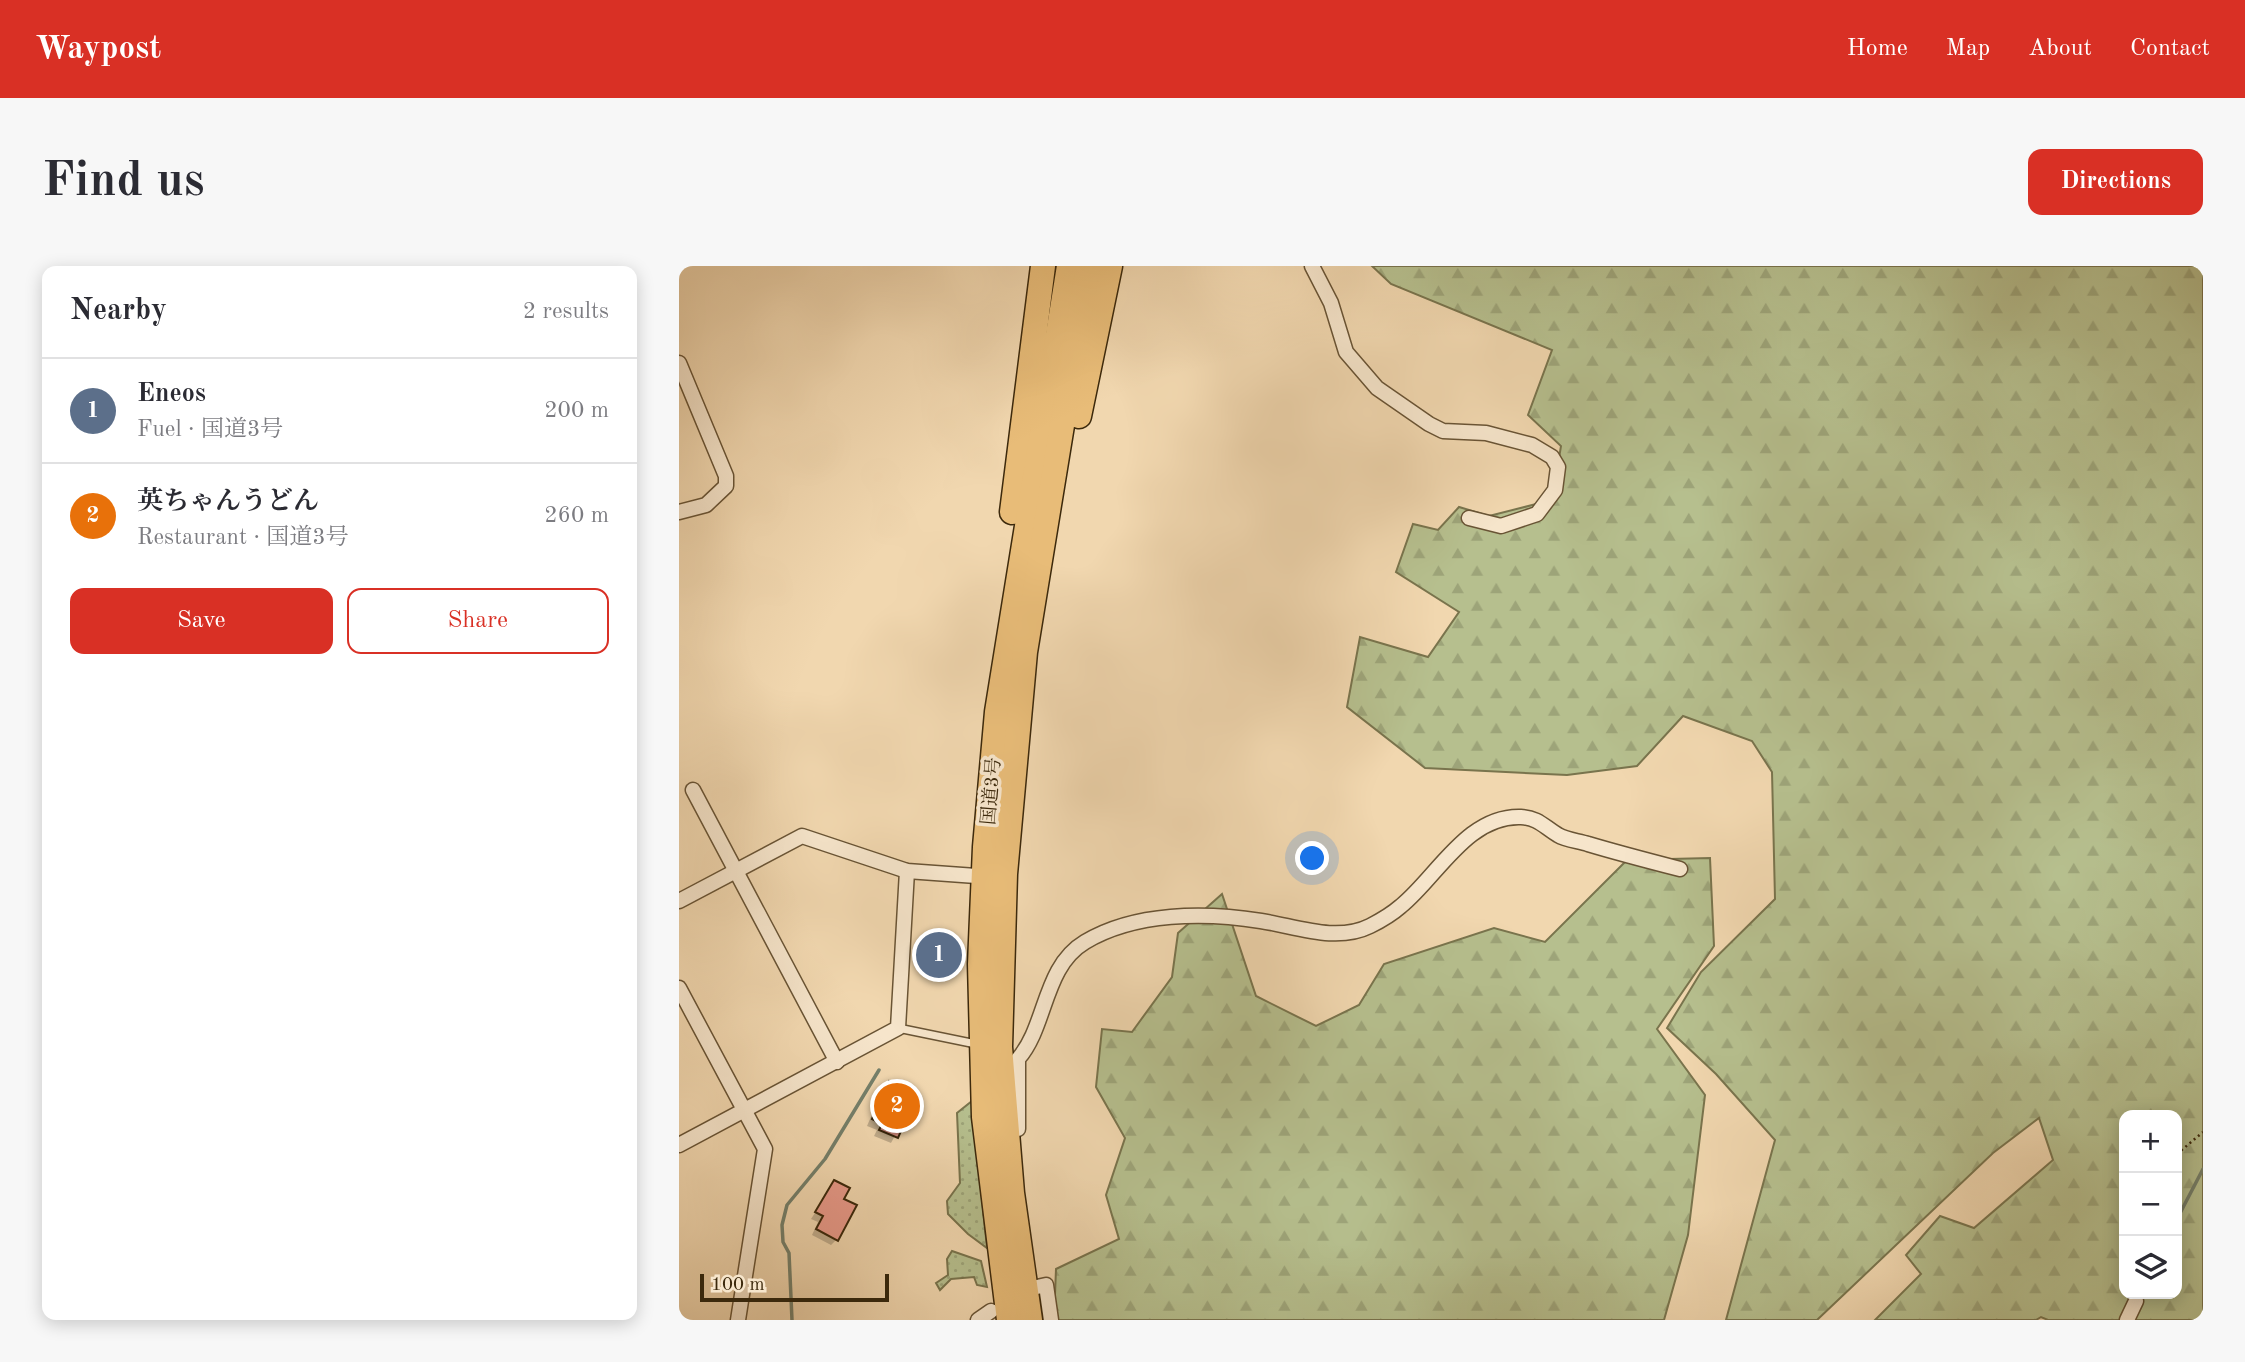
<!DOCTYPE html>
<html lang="en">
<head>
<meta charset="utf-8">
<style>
	:root { --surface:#fff; --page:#f7f7f7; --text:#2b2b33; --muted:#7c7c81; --line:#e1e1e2; --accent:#d93025 }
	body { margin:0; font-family:"Old Standard TT","Noto Serif JP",serif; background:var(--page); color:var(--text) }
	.controls { position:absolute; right:21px; bottom:21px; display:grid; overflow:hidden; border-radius:14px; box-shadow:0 4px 18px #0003 }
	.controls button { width:63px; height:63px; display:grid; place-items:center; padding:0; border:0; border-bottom:2px solid var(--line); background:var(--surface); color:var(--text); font:35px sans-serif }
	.scale { position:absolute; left:21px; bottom:18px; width:189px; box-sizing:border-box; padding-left:7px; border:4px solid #3c290c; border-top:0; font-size:19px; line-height:24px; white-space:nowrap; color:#3c290c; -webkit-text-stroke:5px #f6e5cb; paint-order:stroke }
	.you { position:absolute; left:634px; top:593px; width:24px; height:24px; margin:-18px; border:5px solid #fff; border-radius:50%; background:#1a73e8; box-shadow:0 0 0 10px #1a73e833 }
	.badge { display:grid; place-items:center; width:46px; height:46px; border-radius:50%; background:var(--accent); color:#fff; font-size:23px; font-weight:700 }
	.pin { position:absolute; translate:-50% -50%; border:4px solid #fff; box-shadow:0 2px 7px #0006 }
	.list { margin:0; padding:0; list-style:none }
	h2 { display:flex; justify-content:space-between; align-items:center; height:91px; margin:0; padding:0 28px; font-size:30px }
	h2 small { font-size:23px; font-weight:400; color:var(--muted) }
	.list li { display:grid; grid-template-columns:46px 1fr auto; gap:21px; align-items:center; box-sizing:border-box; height:105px; padding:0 28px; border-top:2px solid var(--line) }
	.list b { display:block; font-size:26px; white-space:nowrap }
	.list p { margin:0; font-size:23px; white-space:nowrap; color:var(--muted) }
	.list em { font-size:23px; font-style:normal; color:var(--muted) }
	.actions { display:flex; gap:14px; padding:21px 28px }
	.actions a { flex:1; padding:16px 0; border:2px solid var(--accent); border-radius:14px; text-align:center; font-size:24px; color:var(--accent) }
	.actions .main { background:var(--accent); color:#fff }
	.icon { flex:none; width:38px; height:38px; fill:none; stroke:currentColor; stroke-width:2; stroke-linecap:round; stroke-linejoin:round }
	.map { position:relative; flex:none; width:1524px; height:1054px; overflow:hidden; border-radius:14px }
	header { display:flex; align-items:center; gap:42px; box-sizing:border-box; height:98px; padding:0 35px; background:var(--accent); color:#fff }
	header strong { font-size:33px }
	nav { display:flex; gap:38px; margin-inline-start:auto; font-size:24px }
	.intro { display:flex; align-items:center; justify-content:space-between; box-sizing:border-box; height:168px; padding:0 42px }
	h1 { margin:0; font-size:49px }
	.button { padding:18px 32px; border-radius:14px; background:var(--accent); color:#fff; font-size:24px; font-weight:700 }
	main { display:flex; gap:42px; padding:0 42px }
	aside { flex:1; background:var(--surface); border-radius:14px; box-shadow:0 4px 18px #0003 }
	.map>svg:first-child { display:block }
	.grass { fill:url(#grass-dots); stroke:#79744d; stroke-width:2 }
	.forest { fill:url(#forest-firs); stroke:#79744d; stroke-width:2; fill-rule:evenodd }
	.shadow { fill:#0003 }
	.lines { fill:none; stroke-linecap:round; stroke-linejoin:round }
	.stream { stroke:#75806b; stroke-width:3.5 }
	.building { fill:#e89a8a; stroke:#3c290c; stroke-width:2 }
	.lane-casing { stroke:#695435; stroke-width:10 }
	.street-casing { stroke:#695435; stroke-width:17 }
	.highway-casing { stroke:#3c290c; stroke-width:27 }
	.path { stroke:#3c290c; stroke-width:2.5; stroke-dasharray:2 3.5; stroke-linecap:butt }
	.lane { stroke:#f6e5cb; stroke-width:7 }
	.street { stroke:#f6e5cb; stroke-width:14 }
	.highway { stroke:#e8bc78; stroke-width:24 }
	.labels { text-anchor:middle; stroke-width:7; stroke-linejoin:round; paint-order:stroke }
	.street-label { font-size:19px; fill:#3c290c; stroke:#f6e5cb }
</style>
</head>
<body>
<header>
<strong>Waypost</strong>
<nav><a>Home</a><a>Map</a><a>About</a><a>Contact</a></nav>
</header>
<div class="intro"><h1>Find us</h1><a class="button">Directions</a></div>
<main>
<aside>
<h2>Nearby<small>2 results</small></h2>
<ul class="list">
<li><span class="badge" style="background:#5c6f8a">1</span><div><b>Eneos</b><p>Fuel · 国道3号</p></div><em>200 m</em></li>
<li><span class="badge" style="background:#e8710a">2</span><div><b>英ちゃんうどん</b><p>Restaurant · 国道3号</p></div><em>260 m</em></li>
</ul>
<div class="actions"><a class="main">Save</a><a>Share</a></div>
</aside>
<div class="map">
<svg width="1524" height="1054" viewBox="0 0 1524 1054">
	<defs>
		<pattern id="grass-dots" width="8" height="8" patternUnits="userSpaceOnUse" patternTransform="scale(1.75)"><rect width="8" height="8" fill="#b6bf8e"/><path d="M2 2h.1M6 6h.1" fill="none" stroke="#9da479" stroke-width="1.8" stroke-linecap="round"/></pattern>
		<pattern id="forest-firs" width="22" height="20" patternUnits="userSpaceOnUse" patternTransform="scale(1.75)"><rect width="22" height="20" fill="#b6bf8e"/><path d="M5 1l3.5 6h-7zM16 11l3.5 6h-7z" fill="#9da479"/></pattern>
	</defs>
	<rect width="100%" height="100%" fill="#f1d7af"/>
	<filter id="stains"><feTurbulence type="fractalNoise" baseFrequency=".00286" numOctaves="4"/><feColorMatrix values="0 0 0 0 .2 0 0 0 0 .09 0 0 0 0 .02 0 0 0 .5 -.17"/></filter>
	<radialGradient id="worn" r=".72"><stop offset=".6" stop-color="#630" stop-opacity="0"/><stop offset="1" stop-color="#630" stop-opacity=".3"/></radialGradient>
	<g class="grass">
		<polygon points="293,835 308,982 289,968 269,948 268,935 281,917 278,847"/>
		<polygon points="273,985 302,995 308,1021 298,1019 295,1011 272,1013 261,1024 257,1017 269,1009 268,993"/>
	</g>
	<g class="forest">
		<path d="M 693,0 L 1524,0 L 1524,1054 L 1369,1054 L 1362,1051 L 1357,1054 L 1196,1054 L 1242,1008 L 1227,989 L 1261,950 L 1295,962 L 1374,894 L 1360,852 L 1314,887 L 1138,1054 L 1047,1054 L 1096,874 L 1037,808 L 988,762 L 1022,706 L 1096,633 L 1093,506 L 1073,475 L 1004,450 L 958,500 L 888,509 L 746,502 L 668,441 L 681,371 L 749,391 L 780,346 L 717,306 L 734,258 L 759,264 L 780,241 L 810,250 L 873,234 L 882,180 L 849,149 L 873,84 L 712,18 ZM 1445,849 L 1498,849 L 1498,1028 L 1445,1028 Z"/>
		<polygon points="1031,592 1035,680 978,763 1026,829 1009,969 985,1054 375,1054 377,1003 440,973 427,929 446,872 417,821 423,763 453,766 493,711 499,667 543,628 577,730 637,760 680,739 705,698 815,662 866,676 948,594"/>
	</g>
	<g class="shadow">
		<polygon points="210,817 232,850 224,855 212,877 195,870 198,864 188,860 204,823"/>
		<polygon points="156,916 162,934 158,973 152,979 133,969 139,956 132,953"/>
	</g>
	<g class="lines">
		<g class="stream">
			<polyline points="1498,953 1524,903"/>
			<polyline points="113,1054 110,987 104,976 103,959 108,939 146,893 200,804"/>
		</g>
	</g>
	<g class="building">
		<polygon points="210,815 242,831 233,851 229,849 219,872 200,864 203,858 193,853"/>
		<polygon points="155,914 171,922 165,933 178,939 159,975 137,963 144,950 136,946"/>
	</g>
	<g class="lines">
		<g class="lane-casing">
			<polyline id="lane" points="219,762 297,778"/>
		</g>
		<g class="street-casing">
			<g id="street">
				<polyline points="633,0 652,37 667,86 698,122 750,158 764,165 807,167 853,179 873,191 879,201 876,224 858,248 822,260 790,252"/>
				<polyline points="0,97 47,210 47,220 27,239 0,246"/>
				<polyline points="14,524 158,796"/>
				<polyline points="0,635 123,570 228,605 311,611"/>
				<polyline points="0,722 86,883 59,1054"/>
				<path d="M 339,863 L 339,793 C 368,760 364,701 406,676 C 456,646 526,646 582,655 C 616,660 657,677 691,660 C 701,655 714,647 722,640 C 758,611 788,549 842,551 C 860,552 865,561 879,569 C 887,574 900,575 909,578 C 939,587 970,595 1001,603"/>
				<polyline points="0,879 219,762 228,605"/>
				<polyline points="358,1021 367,1019 372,1054"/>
				<polyline points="299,1054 312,1045"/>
				<polyline points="1448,1054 1457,1035"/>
			</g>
		</g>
		<g class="highway-casing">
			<g id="highway">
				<polyline points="400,150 431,0"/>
				<polyline points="333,246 364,0"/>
				<polyline points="330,1054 305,851 301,698 306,581 318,446 390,0"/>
				<polyline points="351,1054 333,927 321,781 326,608 346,386 409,0"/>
			</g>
		</g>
		<polyline class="path" points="1498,888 1524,866"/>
		<use href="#lane" class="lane"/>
		<use href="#street" class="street"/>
		<use href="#highway" class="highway"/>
	</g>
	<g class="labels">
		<g class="street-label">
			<text transform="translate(311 525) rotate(-85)" y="7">国道3号</text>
		</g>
	</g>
	<rect width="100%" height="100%" filter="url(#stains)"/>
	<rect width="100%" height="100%" fill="url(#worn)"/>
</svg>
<div class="controls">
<button>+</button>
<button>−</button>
<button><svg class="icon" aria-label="layers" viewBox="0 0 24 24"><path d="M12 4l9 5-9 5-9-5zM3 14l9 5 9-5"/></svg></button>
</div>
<div class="scale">100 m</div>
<div class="you"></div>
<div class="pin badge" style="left:260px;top:689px;background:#5c6f8a">1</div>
<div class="pin badge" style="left:218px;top:840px;background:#e8710a">2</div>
</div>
</main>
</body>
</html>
